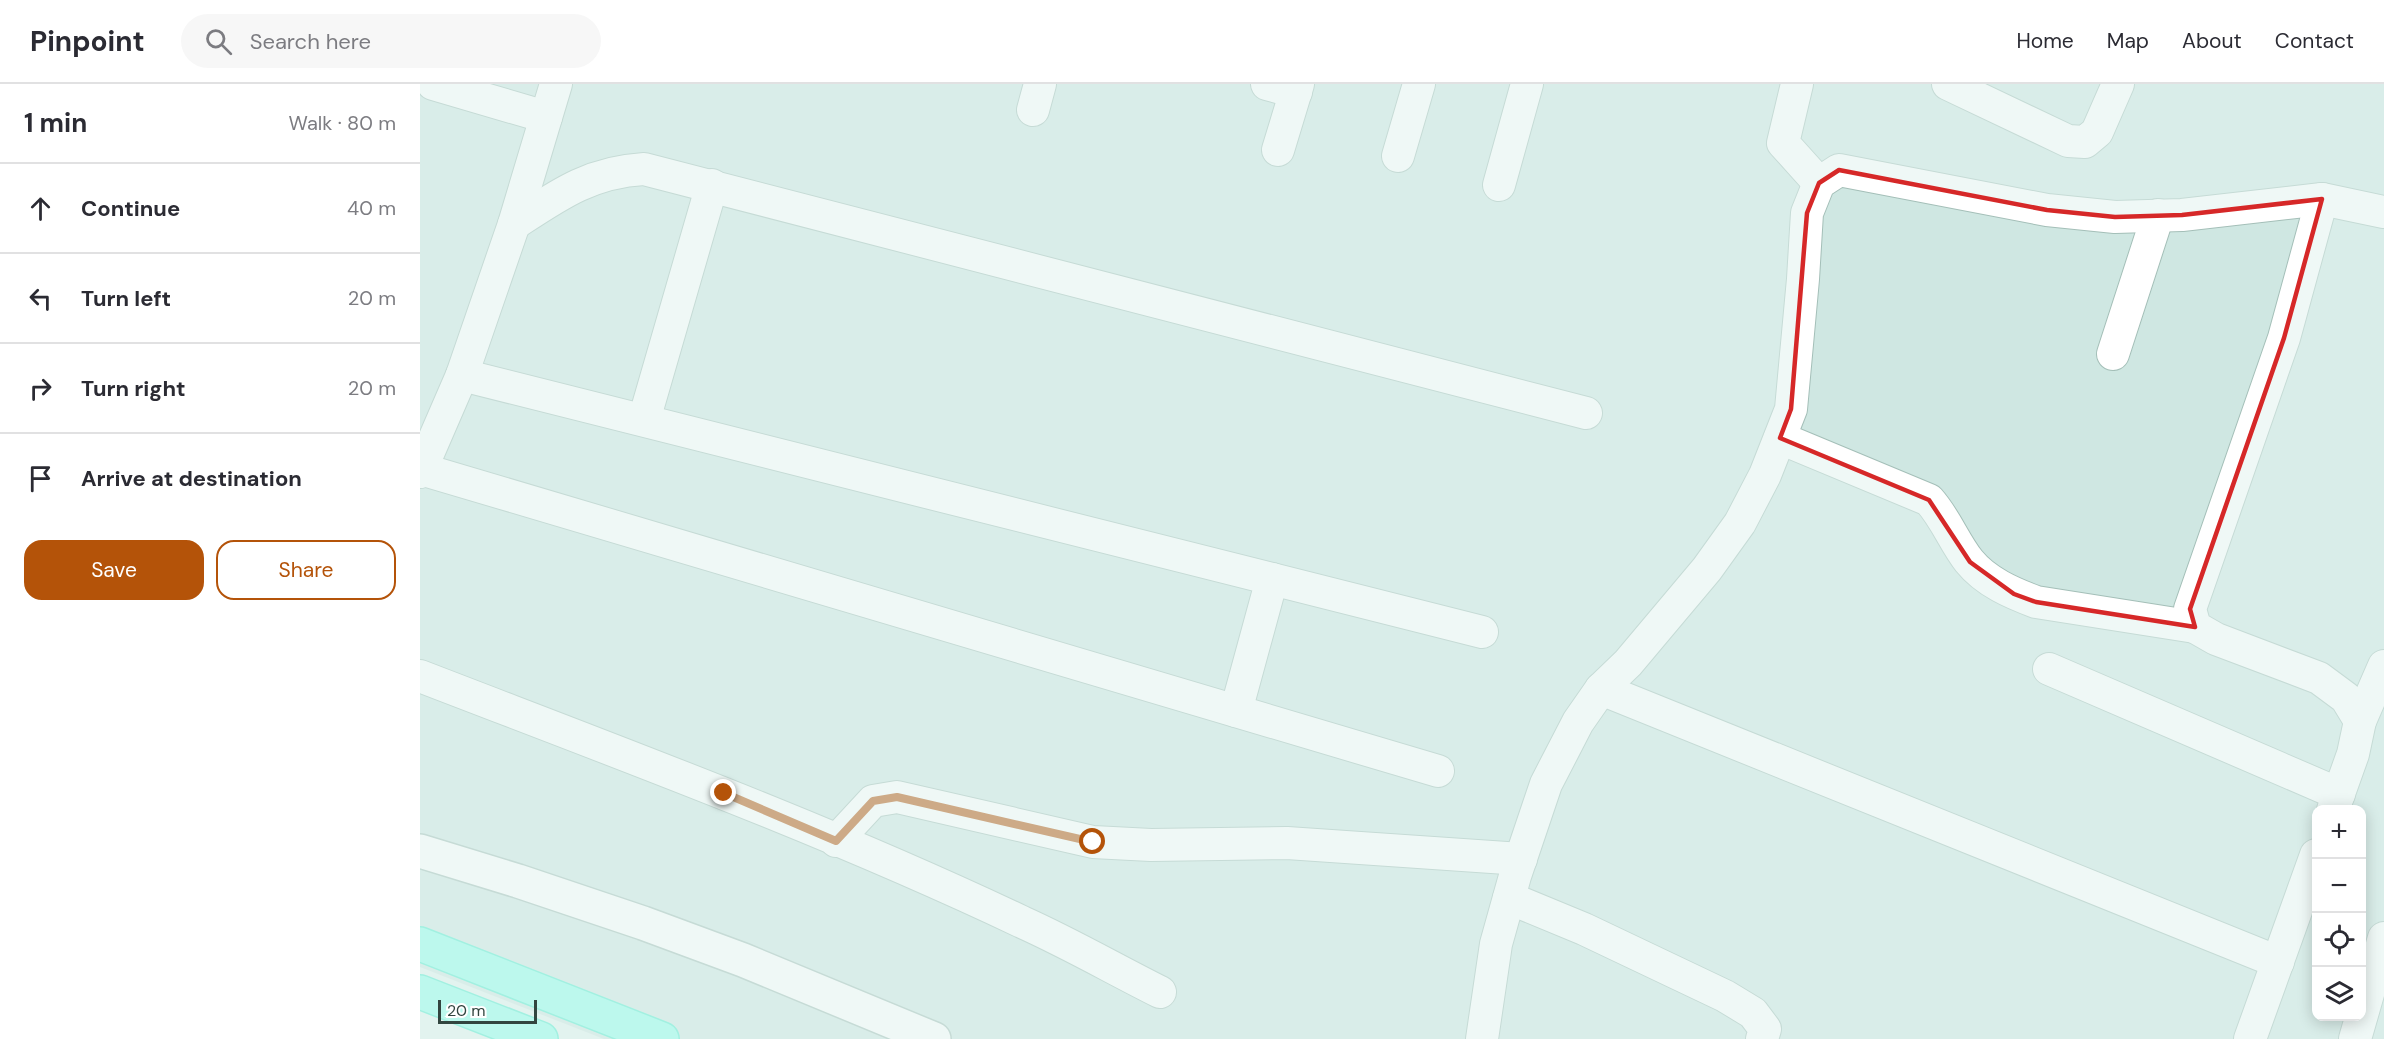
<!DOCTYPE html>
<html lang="en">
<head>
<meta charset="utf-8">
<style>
	:root { --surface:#fff; --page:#f7f7f7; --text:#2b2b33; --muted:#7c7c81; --line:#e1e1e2; --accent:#b45309 }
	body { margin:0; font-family:"DM Sans",sans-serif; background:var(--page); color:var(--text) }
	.controls { position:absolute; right:18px; bottom:18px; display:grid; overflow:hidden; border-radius:12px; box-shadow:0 3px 15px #0003 }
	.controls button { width:54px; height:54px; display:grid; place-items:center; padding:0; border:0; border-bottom:2px solid var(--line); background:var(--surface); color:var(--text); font:30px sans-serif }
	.scale { position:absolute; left:18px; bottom:15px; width:99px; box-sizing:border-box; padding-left:6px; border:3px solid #32453f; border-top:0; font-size:16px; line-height:21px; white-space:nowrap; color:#32453f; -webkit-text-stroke:4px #fff; paint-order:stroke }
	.stop { position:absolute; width:18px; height:18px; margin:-14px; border:4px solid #b45309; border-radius:50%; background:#fff }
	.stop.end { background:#b45309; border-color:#fff; box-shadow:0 2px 6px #0008 }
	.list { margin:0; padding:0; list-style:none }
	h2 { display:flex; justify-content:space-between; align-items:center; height:78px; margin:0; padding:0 24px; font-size:26px }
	h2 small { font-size:20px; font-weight:400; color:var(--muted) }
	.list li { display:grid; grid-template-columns:39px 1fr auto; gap:18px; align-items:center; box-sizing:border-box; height:90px; padding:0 24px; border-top:2px solid var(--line) }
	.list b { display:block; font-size:22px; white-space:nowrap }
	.list em { font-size:20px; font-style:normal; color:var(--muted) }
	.actions { display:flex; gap:12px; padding:18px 24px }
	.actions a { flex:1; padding:14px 0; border:2px solid var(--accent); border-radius:18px; text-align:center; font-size:21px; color:var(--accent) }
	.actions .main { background:var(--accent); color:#fff }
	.icon { flex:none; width:33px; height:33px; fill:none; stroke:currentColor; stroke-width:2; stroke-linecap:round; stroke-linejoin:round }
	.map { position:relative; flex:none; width:1964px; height:955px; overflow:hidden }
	header { display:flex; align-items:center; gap:36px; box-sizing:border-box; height:84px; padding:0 30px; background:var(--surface); border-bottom:2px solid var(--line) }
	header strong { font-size:28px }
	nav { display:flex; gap:33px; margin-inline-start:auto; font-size:21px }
	.search { width:420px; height:54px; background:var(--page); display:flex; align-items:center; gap:15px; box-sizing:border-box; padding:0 21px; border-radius:33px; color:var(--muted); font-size:22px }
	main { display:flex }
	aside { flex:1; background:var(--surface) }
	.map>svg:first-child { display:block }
	.residential { fill:#cfe7e2; fill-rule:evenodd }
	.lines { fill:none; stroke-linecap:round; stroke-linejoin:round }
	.minor-casing { stroke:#a4bfb8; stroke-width:34 }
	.tertiary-casing { stroke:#a4bfb8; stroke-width:36 }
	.primary-casing { stroke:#54eed0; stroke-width:36 }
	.minor { stroke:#fff; stroke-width:32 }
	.tertiary { stroke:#fff; stroke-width:33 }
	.primary { stroke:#8fffeb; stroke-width:33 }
	.route { stroke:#b45309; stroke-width:8 }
	.marked { fill:none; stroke:#d62828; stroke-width:4.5; stroke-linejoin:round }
</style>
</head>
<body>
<header>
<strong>Pinpoint</strong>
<div class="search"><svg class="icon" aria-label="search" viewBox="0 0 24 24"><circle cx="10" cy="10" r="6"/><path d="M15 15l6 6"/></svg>Search here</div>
<nav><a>Home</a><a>Map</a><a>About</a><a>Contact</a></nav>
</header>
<main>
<aside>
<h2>1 min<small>Walk · 80 m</small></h2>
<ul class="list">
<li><svg class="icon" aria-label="ahead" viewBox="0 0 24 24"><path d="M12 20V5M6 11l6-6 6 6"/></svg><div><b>Continue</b></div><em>40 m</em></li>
<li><svg class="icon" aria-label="left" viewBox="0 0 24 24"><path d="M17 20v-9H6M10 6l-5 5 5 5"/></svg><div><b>Turn left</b></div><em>20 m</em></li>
<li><svg class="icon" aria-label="right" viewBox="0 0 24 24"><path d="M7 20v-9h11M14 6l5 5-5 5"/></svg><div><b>Turn right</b></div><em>20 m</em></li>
<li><svg class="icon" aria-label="arrive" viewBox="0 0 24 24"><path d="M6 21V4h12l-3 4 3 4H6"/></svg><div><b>Arrive at destination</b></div></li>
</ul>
<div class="actions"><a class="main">Save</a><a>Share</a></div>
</aside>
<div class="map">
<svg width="1964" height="955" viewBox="0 0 1964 955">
	<rect width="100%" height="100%" fill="#e2f3ef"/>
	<path class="residential" d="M 0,0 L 1964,0 L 1964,955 L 184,955 L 0,883 ZM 1896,726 L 1942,726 L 1942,932 L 1896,932 Z"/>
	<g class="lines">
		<g class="minor-casing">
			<g id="minor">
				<polyline points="13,0 126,33"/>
				<polyline points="847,0 876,8"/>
				<polyline points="1377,0 1363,59 1399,99"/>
				<polyline points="1528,0 1648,57 1665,58 1677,48 1698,0"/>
				<polyline points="613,26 620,0"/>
				<polyline points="858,66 878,0"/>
				<polyline points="978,72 999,0"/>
				<polyline points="1079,101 1107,0"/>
				<polyline points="1902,115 1864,254 1770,525 1775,543 1796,555 1899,594 1926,614 1940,637 1933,670 1913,726"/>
				<path d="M 94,140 C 138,111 170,88 224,85 L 1166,329"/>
				<polyline points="1693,270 1738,131"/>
				<polyline points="42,291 1062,548"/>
				<polyline points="224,336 292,101"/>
				<path d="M 1360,354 L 1509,416 C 1526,435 1534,458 1549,477 C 1566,498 1592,509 1616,518 L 1775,543"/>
				<polyline points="1,385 1018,687"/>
				<polyline points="0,388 42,291 94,140 136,0"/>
				<polyline points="1629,585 1919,710"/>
				<path d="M 0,592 C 202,670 406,745 602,838 C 649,859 694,885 740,908"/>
				<polyline points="1181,605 1858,878"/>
				<polyline points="816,627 852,495"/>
				<polyline points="1940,637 1964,582"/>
				<polyline points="416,757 453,717 477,713 673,758 731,761 867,759 1101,775"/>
				<polyline points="1089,814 1164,845 1305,912 1333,929 1345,945 1342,955"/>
				<polyline points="1062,955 1076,860 1095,792 1126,700 1158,638 1181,605 1208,579 1287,485 1320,439 1345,391 1371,325 1383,195 1387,129 1399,99 1419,86 1627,126 1695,133 1762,131 1902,115 1964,128"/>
				<polyline points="1830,955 1896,771"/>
				<polyline points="1935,955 1964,854"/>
			</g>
		</g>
		<g class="tertiary-casing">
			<polyline id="tertiary" points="0,767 98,797 223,839 323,876 514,955"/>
		</g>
		<g class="primary-casing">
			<g id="primary">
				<polyline points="0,860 242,955"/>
				<polyline points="0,908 121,955"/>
			</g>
		</g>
		<use href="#minor" class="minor"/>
		<use href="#tertiary" class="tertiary"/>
		<use href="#primary" class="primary"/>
	</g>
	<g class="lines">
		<polyline class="route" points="304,709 416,757 453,717 477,713 673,758"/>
	</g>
	<path d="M0 0H1964V955H0ZM 1419,86 L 1627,126 L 1695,133 L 1762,131 L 1902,115 L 1864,254 L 1770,525 L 1775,543 L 1616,518 L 1594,510 L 1550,478 L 1509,416 L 1360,354 L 1371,325 L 1387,129 L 1399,99 Z" fill="#e2f3ef" fill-opacity=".55" fill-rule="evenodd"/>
	<path class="marked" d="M 1419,86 L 1627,126 L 1695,133 L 1762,131 L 1902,115 L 1864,254 L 1770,525 L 1775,543 L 1616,518 L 1594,510 L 1550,478 L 1509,416 L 1360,354 L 1371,325 L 1387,129 L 1399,99 Z"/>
</svg>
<div class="controls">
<button>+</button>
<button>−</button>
<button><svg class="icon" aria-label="locate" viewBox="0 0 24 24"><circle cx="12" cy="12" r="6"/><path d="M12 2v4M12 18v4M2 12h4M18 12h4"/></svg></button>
<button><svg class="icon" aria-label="layers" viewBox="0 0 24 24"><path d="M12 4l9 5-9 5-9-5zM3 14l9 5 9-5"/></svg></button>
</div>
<div class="scale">20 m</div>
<div class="stop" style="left:673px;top:758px"></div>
<div class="stop end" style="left:304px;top:709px"></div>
</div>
</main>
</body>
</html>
